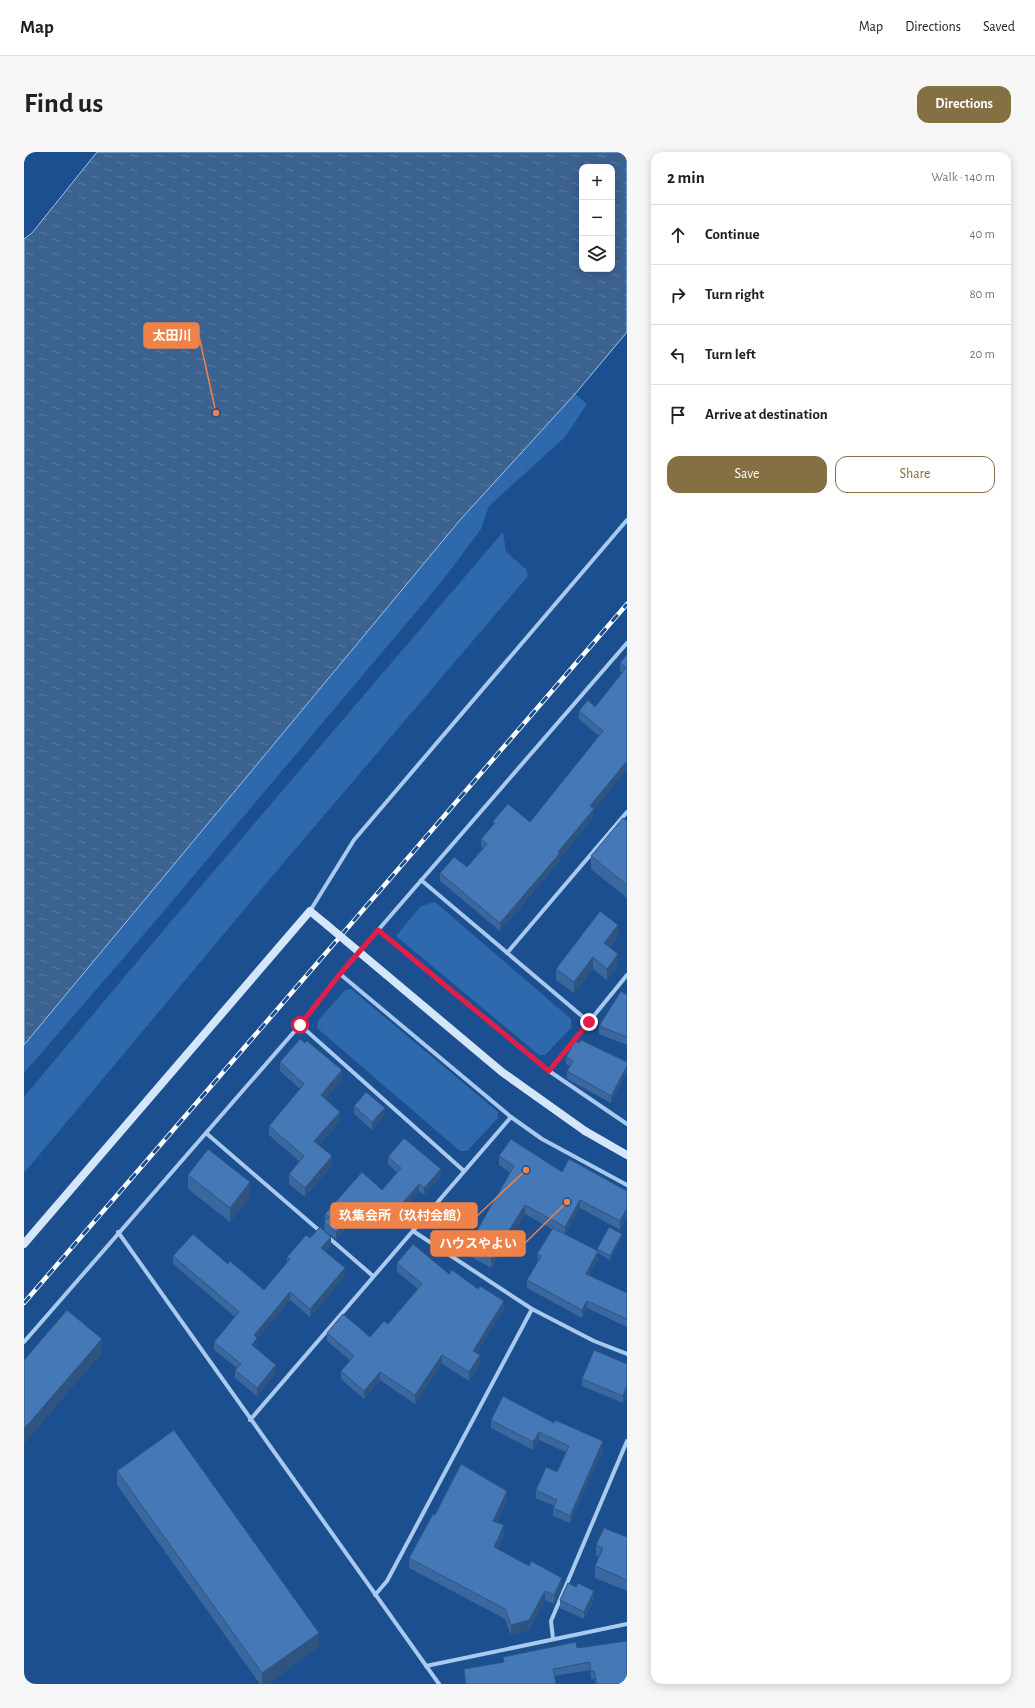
<!DOCTYPE html>
<html lang="en">
<head>
<meta charset="utf-8">
<style>
	:root { --surface:#fff; --page:#f6f6f6; --text:#202124; --muted:#757577; --line:#e0e0e0; --accent:#847042 }
	body { margin:0; font-family:"Alegreya Sans","Noto Sans JP",sans-serif; background:var(--page); color:var(--text) }
	.controls { position:absolute; right:12px; top:12px; display:grid; overflow:hidden; border-radius:8px; box-shadow:0 2px 10px #0003 }
	.controls button { width:36px; height:36px; display:grid; place-items:center; padding:0; border:0; border-bottom:1px solid var(--line); background:var(--surface); color:var(--text); font:20px sans-serif }
	.stop { position:absolute; width:12px; height:12px; margin:-9px; border:3px solid #e11d48; border-radius:50%; background:#fff }
	.stop.end { background:#e11d48; border-color:#fff; box-shadow:0 1px 4px #0008 }
	.list { margin:0; padding:0; list-style:none }
	h2 { display:flex; justify-content:space-between; align-items:center; height:52px; margin:0; padding:0 16px; font-size:17px }
	h2 small { font-size:13px; font-weight:400; color:var(--muted) }
	.list li { display:grid; grid-template-columns:26px 1fr auto; gap:12px; align-items:center; box-sizing:border-box; height:60px; padding:0 16px; border-top:1px solid var(--line) }
	.list b { display:block; font-size:15px; white-space:nowrap }
	.list em { font-size:13px; font-style:normal; color:var(--muted) }
	.actions { display:flex; gap:8px; padding:12px 16px }
	.actions a { flex:1; padding:9px 0; border:1px solid var(--accent); border-radius:12px; text-align:center; font-size:14px; color:var(--accent) }
	.actions .main { background:var(--accent); color:#fff }
	.icon { flex:none; width:22px; height:22px; fill:none; stroke:currentColor; stroke-width:2; stroke-linecap:round; stroke-linejoin:round }
	.map { position:relative; flex:none; width:603px; height:1532px; overflow:hidden; border-radius:12px }
	header { display:flex; align-items:center; gap:24px; box-sizing:border-box; height:56px; padding:0 20px; background:var(--surface); border-bottom:1px solid var(--line) }
	header strong { font-size:19px }
	nav { display:flex; gap:22px; margin-inline-start:auto; font-size:14px }
	.intro { display:flex; align-items:center; justify-content:space-between; box-sizing:border-box; height:96px; padding:0 24px }
	h1 { margin:0; font-size:28px }
	.button { padding:10px 18px; border-radius:12px; background:var(--accent); color:#fff; font-size:14px; font-weight:700 }
	main { display:flex; gap:24px; padding:0 24px }
	aside { flex:1; background:var(--surface); border-radius:12px; box-shadow:0 2px 10px #0003 }
	.map>svg:first-child { display:block }
	.grass { fill:#2e69ad }
	.water { fill:url(#water-ripples); stroke:#9cc4f0; fill-rule:evenodd }
	.lines { fill:none; stroke-linecap:round; stroke-linejoin:round }
	.street { stroke:#a9c9ee; stroke-width:4 }
	.secondary { stroke:#d6e6fa; stroke-width:8 }
	.rail-casing { stroke:#fff; stroke-width:4.5 }
	.rail { stroke:#1b4f8f; stroke-width:3; stroke-dasharray:9; stroke-linecap:butt }
	.secondary-bridge { stroke:#d6e6fa; stroke-width:8 }
	.wall { fill:#3a679d }
	.shaded-wall { fill:#305480 }
	.building { fill:#4478b7; stroke:#305480 }
	.route { stroke:#e11d48; stroke-width:5 }
	.leader { fill:none; stroke:#ee8249; stroke-width:1.5 }
	.callout-dot { fill:#ee8249; stroke:#1b4f8f; stroke-width:1.5 }
	.callout { fill:#ee8249; stroke:#ee8249; stroke-width:1.5 }
	.callout-label { font-size:13px; text-anchor:middle; font-weight:bold; fill:#fff }
</style>
</head>
<body>
<header>
<strong>Map</strong>
<nav><a>Map</a><a>Directions</a><a>Saved</a></nav>
</header>
<div class="intro"><h1>Find us</h1><a class="button">Directions</a></div>
<main>
<div class="map">
<svg width="603" height="1532" viewBox="0 0 603 1532">
	<defs>
		<pattern id="water-ripples" width="26" height="14" patternUnits="userSpaceOnUse"><rect width="26" height="14" fill="#3c6290"/><path d="M2 4q2-2 4 0t4 0M15 11q2-2 4 0t4 0" fill="none" stroke="#597aa1"/></pattern>
	</defs>
	<rect width="100%" height="100%" fill="#1b4f8f"/>
	<g class="grass">
		<polygon points="551,242 563,252 541,285 465,354 457,377 419,428 128,773 0,921 0,893 436,368"/>
		<polygon points="479,380 482,400 502,417 504,424 245,728 0,1021 0,945 143,774"/>
		<polygon points="411,750 547,867 547,876 521,903 515,903 372,784 397,754"/>
		<polygon points="327,837 474,960 474,966 443,999 436,999 293,876 294,869 321,838"/>
	</g>
	<path class="water" d="M 73,0 L 603,0 L 603,180 L 551,242 L 436,368 L 0,893 L 0,87 L 8,81 ZM 558,15 L 588,15 L 588,117 L 558,117 Z"/>
	<g class="lines">
		<g class="street">
			<polyline points="397,728 565,870"/>
			<polyline points="286,759 330,688 603,368"/>
			<polyline points="354,778 525,919 603,972"/>
			<polyline points="483,801 603,660"/>
			<polyline points="316,822 487,965 518,987 603,1033"/>
			<polyline points="276,873 440,1019"/>
			<polyline points="525,919 603,823"/>
			<polyline points="182,981 297,1080"/>
			<polyline points="389,1079 508,1157 570,1189 603,1202"/>
			<polyline points="94,1080 415,1532"/>
			<polyline points="304,1085 349,1124"/>
			<polyline points="0,1190 276,873 316,822 603,491"/>
			<polyline points="226,1268 487,965"/>
			<polyline points="351,1443 363,1429 508,1157"/>
			<polyline points="529,1487 527,1469 603,1289"/>
			<polyline points="402,1514 603,1472"/>
		</g>
		<g class="secondary">
			<polyline points="561,979 603,1003"/>
			<polyline points="0,1092 286,759 303,773"/>
		</g>
		<g class="rail-casing">
			<polyline id="rail" points="0,1151 603,452"/>
		</g>
		<use href="#rail" class="rail"/>
		<polyline class="secondary-bridge" points="303,773 478,920 561,979"/>
	</g>
	<g class="wall">
		<polygon points="603,502 603,617 570,658 570,665 536,706 536,709 476,779 416,729 416,721 443,715 459,696 457,695 457,687 469,673 469,669 506,670 575,584 555,567 555,559 571,555 598,521 596,519 596,511"/>
		<polygon points="603,669 603,746 567,717 567,704"/>
		<polygon points="594,784 586,795 594,813 583,828 569,817 550,841 532,828 532,817"/>
		<polygon points="603,843 603,893 575,882 575,874"/>
		<polygon points="555,891 603,910 587,951 543,927 543,919 546,914 542,912 542,905"/>
		<polygon points="256,910 318,928 301,947 316,969 295,993 308,1013 281,1045 265,1032 265,1022 276,1010 245,983 245,974 276,937 256,919"/>
		<polygon points="330,954 361,963 348,978 330,962"/>
		<polygon points="475,1004 538,1020 603,1039 603,1065 596,1078 556,1056 541,1083 573,1099 573,1097 598,1086 586,1108 574,1101 574,1107 565,1123 603,1141 603,1175 563,1156 558,1166 503,1136 503,1128 514,1110 513,1102 528,1077 501,1062 467,1116 444,1103 444,1094 487,1021 475,1013"/>
		<polygon points="364,1005 417,1024 400,1043 395,1039 362,1077 341,1059 335,1066 332,1064 312,1087 300,1078 301,1062 358,1038 373,1020 364,1012"/>
		<polygon points="164,1023 226,1045 206,1070 164,1037"/>
		<polygon points="286,1086 307,1093 301,1099 321,1124 286,1165 266,1148 233,1187 233,1194 231,1196 252,1221 233,1244 211,1226 211,1218 213,1216 190,1198 190,1190 211,1165 149,1112 149,1104 204,1112 240,1138 263,1110 263,1105"/>
		<polygon points="373,1111 425,1122 480,1157 452,1201 456,1212 445,1229 418,1212 391,1252 356,1228 340,1247 317,1227 317,1219 326,1208 303,1189 303,1181 346,1185 364,1172 394,1137 373,1120"/>
		<polygon points="603,1212 603,1241 599,1251 558,1234 558,1227"/>
		<polygon points="467,1268 579,1297 546,1371 529,1364 529,1356 530,1354 512,1346 512,1338 533,1320 542,1300 515,1288 509,1298 467,1276"/>
		<polygon points="93,1319 295,1495 243,1532 236,1532 93,1333"/>
		<polygon points="483,1348 473,1370 480,1383 473,1397 538,1435 530,1452 521,1448 505,1478 487,1483 481,1467 385,1416 385,1406 411,1363"/>
		<polygon points="603,1385 603,1439 571,1426 571,1414 575,1405 572,1404 572,1393"/>
		<polygon points="570,1447 560,1467 536,1456 536,1448"/>
		<polygon points="553,1496 603,1532 571,1532 570,1527 567,1527 566,1518 530,1524 532,1532 441,1532 440,1524 440,1517 479,1510 479,1505"/>
	</g>
	<g class="shaded-wall">
		<polygon points="603,609 603,617 570,658 570,665 536,706 536,709 476,779 476,771 534,700 566,654"/>
		<polygon points="594,773 594,784 580,802 580,791"/>
		<polygon points="594,802 594,813 583,828 583,817"/>
		<polygon points="569,805 569,817 550,841 550,830"/>
		<polygon points="603,914 603,921 587,951 587,944"/>
		<polygon points="318,918 318,928 297,953 297,943"/>
		<polygon points="361,956 361,963 348,978 348,970"/>
		<polygon points="316,960 316,969 290,998 290,989"/>
		<polygon points="308,1004 308,1013 281,1045 281,1036"/>
		<polygon points="417,1017 417,1024 400,1043 400,1036"/>
		<polygon points="226,1030 226,1045 206,1070 206,1056"/>
		<polygon points="395,1032 395,1039 362,1077 362,1070"/>
		<polygon points="556,1048 556,1056 541,1084 541,1075"/>
		<polygon points="341,1051 341,1059 335,1066 335,1058"/>
		<polygon points="501,1053 501,1062 467,1116 467,1107"/>
		<polygon points="603,1056 603,1065 596,1078 596,1069"/>
		<polygon points="332,1057 332,1064 312,1087 312,1080"/>
		<polygon points="598,1082 598,1086 586,1108 586,1104"/>
		<polygon points="307,1085 307,1093 297,1104 297,1096"/>
		<polygon points="574,1099 574,1107 562,1130 562,1122"/>
		<polygon points="321,1116 321,1124 286,1165 286,1157"/>
		<polygon points="266,1140 266,1148 233,1187 233,1194 228,1201 228,1193 230,1183"/>
		<polygon points="480,1149 480,1157 449,1207 449,1199"/>
		<polygon points="563,1149 563,1156 558,1166 558,1158"/>
		<polygon points="78,1187 78,1201 0,1292 0,1277"/>
		<polygon points="418,1203 418,1212 391,1252 391,1243"/>
		<polygon points="456,1203 456,1212 445,1229 445,1220"/>
		<polygon points="252,1213 252,1221 233,1244 233,1236"/>
		<polygon points="356,1220 356,1228 340,1247 340,1239"/>
		<polygon points="603,1233 603,1241 599,1251 599,1244"/>
		<polygon points="515,1280 515,1288 509,1298 509,1290"/>
		<polygon points="579,1289 579,1297 546,1371 546,1364"/>
		<polygon points="483,1339 483,1348 469,1378 469,1369"/>
		<polygon points="480,1373 480,1383 470,1404 470,1395"/>
		<polygon points="538,1426 538,1435 530,1452 530,1443"/>
		<polygon points="521,1439 521,1448 505,1478 487,1483 487,1473"/>
		<polygon points="570,1439 570,1447 560,1467 560,1460"/>
		<polygon points="295,1481 295,1495 243,1532 238,1532 238,1521"/>
	</g>
	<g class="building">
		<polygon points="603,502 603,609 566,654 570,657 534,700 536,701 476,771 416,721 430,705 443,715 463,692 457,687 471,671 469,669 484,652 506,670 579,579 555,559 564,548 571,555 602,516 596,511"/>
		<polygon points="599,666 603,669 603,733 567,704"/>
		<polygon points="576,759 594,773 580,791 594,802 583,817 569,805 550,830 532,817"/>
		<polygon points="597,839 603,843 603,885 575,874"/>
		<polygon points="276,887 281,891 283,889 318,918 297,943 316,960 290,989 308,1004 281,1036 265,1022 280,1004 245,974 280,932 256,910"/>
		<polygon points="557,888 603,910 603,914 587,944 543,919 549,909 542,905 551,889 555,891"/>
		<polygon points="342,940 361,956 348,970 330,954"/>
		<polygon points="380,986 417,1017 400,1036 395,1032 362,1070 341,1051 335,1058 332,1057 312,1080 300,1070 305,1065 301,1062 338,1020 358,1038 377,1016 364,1005"/>
		<polygon points="487,987 538,1020 545,1007 603,1039 603,1056 596,1069 556,1048 541,1075 501,1053 467,1107 444,1094 490,1014 475,1004"/>
		<polygon points="184,997 226,1030 206,1056 164,1023"/>
		<polygon points="296,1075 307,1085 297,1096 321,1116 286,1157 266,1140 230,1183 233,1186 228,1193 252,1213 233,1236 211,1218 217,1212 190,1190 215,1160 149,1104 169,1082 204,1112 206,1109 240,1138 266,1107 263,1105 282,1083 286,1086"/>
		<polygon points="585,1075 598,1082 586,1104 573,1097"/>
		<polygon points="529,1076 574,1099 562,1122 603,1141 603,1167 563,1149 558,1158 503,1128 517,1104 513,1102"/>
		<polygon points="389,1092 425,1122 428,1118 454,1137 456,1134 480,1149 449,1199 456,1203 445,1220 418,1203 391,1243 356,1220 340,1239 317,1219 330,1204 303,1181 319,1162 346,1185 360,1169 364,1172 398,1132 373,1111"/>
		<polygon points="43,1158 78,1187 0,1277 0,1208"/>
		<polygon points="570,1198 603,1212 603,1233 599,1244 558,1227"/>
		<polygon points="479,1244 530,1271 531,1268 579,1289 546,1364 529,1356 533,1348 512,1338 522,1315 533,1320 545,1294 515,1280 509,1290 467,1268"/>
		<polygon points="150,1278 295,1481 238,1521 93,1319"/>
		<polygon points="437,1312 483,1339 469,1369 480,1373 470,1395 505,1414 507,1409 538,1426 530,1443 521,1439 505,1468 487,1473 481,1457 385,1406 409,1362 411,1363"/>
		<polygon points="580,1376 603,1385 603,1428 571,1414 579,1396 572,1393"/>
		<polygon points="544,1431 552,1435 554,1431 570,1439 560,1460 536,1448"/>
		<polygon points="603,1489 603,1532 573,1532 570,1519 567,1520 566,1510 529,1517 532,1532 442,1532 440,1517 480,1510 479,1505 552,1490 553,1496"/>
	</g>
	<g class="lines">
		<polyline class="route" points="276,873 316,822 354,778 525,919 565,870"/>
	</g>
	<path class="leader" d="M192 261L175 184M502 1018L453 1064M543 1050L501 1091"/>
	<g class="callout-dot">
		<circle cx="192" cy="261" r="4"/>
		<circle cx="502" cy="1018" r="4"/>
		<circle cx="543" cy="1050" r="4"/>
	</g>
	<g class="callout">
		<rect x="120" y="171" width="55" height="25" rx="4"/>
		<rect x="307" y="1051" width="146" height="25" rx="4"/>
		<rect x="407" y="1079" width="94" height="25" rx="4"/>
	</g>
	<g class="callout-label">
		<text x="148" y="188">太田川</text>
		<text x="380" y="1068">玖集会所（玖村会館）</text>
		<text x="454" y="1096">ハウスやよい</text>
	</g>
</svg>
<div class="controls">
<button>+</button>
<button>−</button>
<button><svg class="icon" aria-label="layers" viewBox="0 0 24 24"><path d="M12 4l9 5-9 5-9-5zM3 14l9 5 9-5"/></svg></button>
</div>
<div class="stop" style="left:276px;top:873px"></div>
<div class="stop end" style="left:565px;top:870px"></div>
</div>
<aside>
<h2>2 min<small>Walk · 140 m</small></h2>
<ul class="list">
<li><svg class="icon" aria-label="ahead" viewBox="0 0 24 24"><path d="M12 20V5M6 11l6-6 6 6"/></svg><div><b>Continue</b></div><em>40 m</em></li>
<li><svg class="icon" aria-label="right" viewBox="0 0 24 24"><path d="M7 20v-9h11M14 6l5 5-5 5"/></svg><div><b>Turn right</b></div><em>80 m</em></li>
<li><svg class="icon" aria-label="left" viewBox="0 0 24 24"><path d="M17 20v-9H6M10 6l-5 5 5 5"/></svg><div><b>Turn left</b></div><em>20 m</em></li>
<li><svg class="icon" aria-label="arrive" viewBox="0 0 24 24"><path d="M6 21V4h12l-3 4 3 4H6"/></svg><div><b>Arrive at destination</b></div></li>
</ul>
<div class="actions"><a class="main">Save</a><a>Share</a></div>
</aside>
</main>
</body>
</html>
